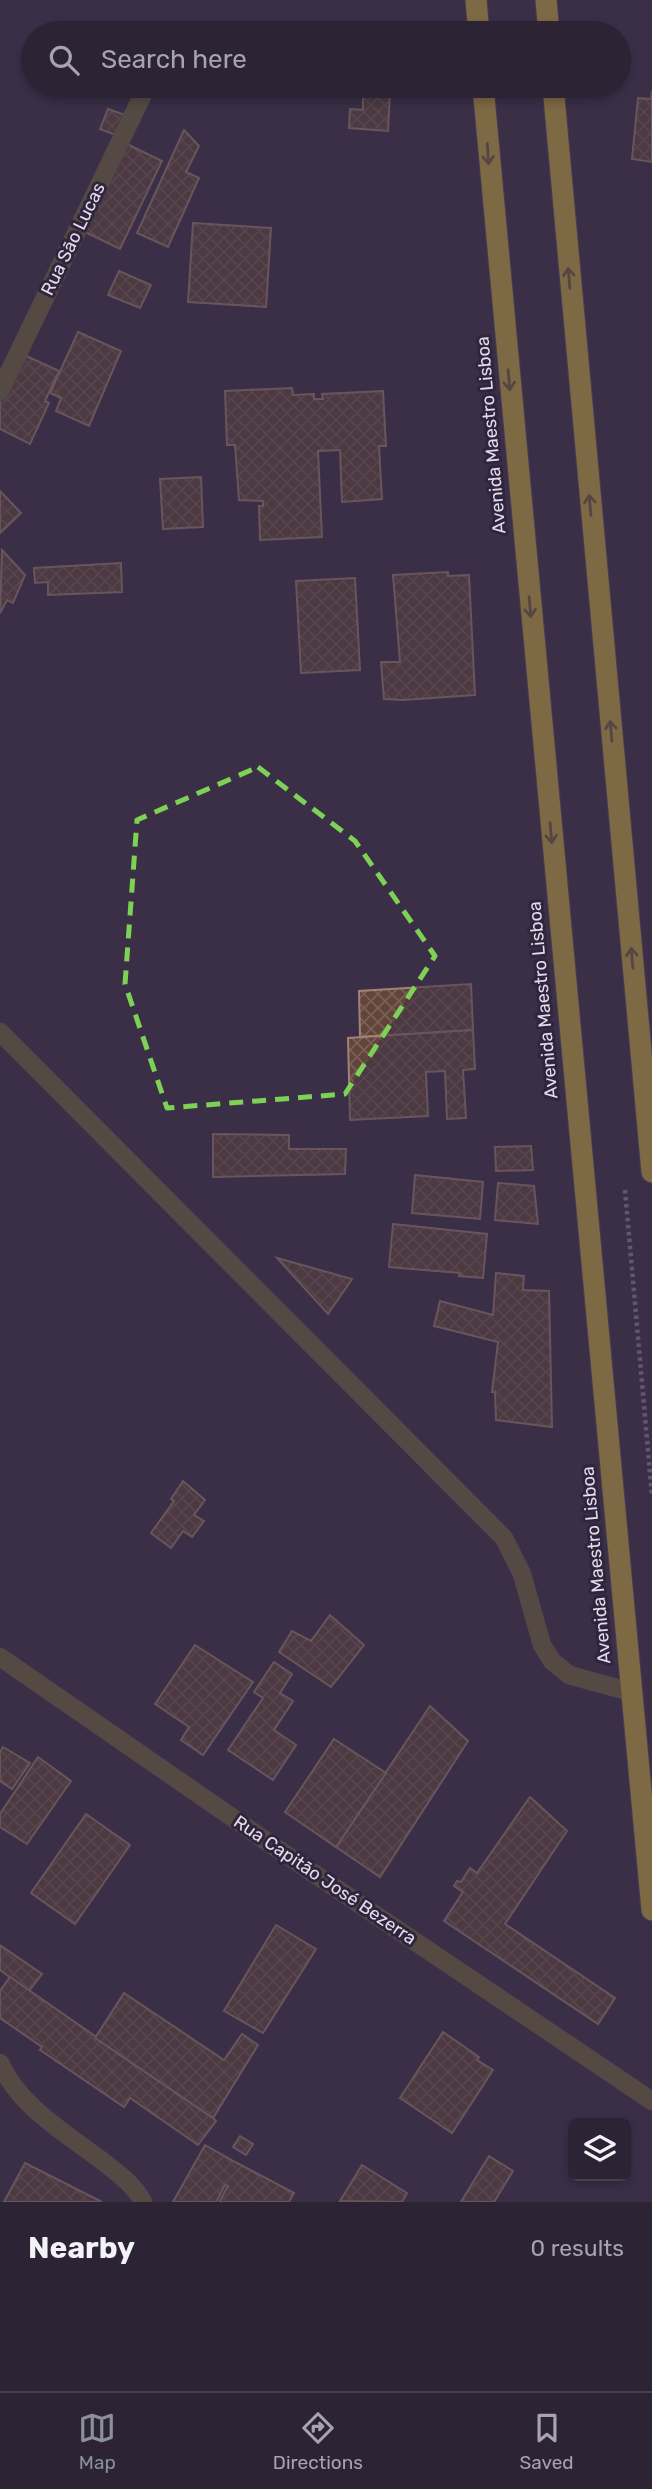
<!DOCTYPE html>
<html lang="en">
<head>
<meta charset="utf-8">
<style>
	:root { --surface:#2c2335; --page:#342b3d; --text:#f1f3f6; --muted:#a6a4ad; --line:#484050; --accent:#8c9099 }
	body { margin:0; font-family:Rubik,sans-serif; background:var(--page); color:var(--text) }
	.controls { position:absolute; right:21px; bottom:21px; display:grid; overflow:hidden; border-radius:10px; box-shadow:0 4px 10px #0003 }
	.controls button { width:63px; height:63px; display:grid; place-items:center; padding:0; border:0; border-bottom:2px solid var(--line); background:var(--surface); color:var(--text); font:35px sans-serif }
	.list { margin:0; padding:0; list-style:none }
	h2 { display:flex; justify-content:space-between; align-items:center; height:91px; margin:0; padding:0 28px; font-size:30px }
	h2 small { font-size:23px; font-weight:400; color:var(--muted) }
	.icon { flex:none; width:38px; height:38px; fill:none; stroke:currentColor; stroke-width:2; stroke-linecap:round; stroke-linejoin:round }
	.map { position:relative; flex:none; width:652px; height:2202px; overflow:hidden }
	.search { position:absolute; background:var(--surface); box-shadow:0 4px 10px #0003; left:21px; right:21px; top:21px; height:77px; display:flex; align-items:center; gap:18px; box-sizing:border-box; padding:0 24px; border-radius:38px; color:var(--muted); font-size:26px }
	.sheet { height:189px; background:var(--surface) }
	nav { display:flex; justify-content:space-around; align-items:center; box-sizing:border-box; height:98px; border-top:2px solid var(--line); background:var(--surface); font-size:19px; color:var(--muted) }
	nav a { display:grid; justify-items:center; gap:4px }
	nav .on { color:var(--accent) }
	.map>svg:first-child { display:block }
	.building { fill:url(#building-cross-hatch); stroke:#a28275; stroke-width:2 }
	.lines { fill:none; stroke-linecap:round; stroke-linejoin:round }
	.minor-casing { stroke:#554b61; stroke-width:19 }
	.highway-casing { stroke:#554b61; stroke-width:23 }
	.path { stroke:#91889c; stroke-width:4.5; stroke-dasharray:3.5 3.5; stroke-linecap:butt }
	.minor { stroke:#766942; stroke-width:18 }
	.highway { stroke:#cfaf42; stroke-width:21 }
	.oneway { stroke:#78633f }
	.marked { fill:none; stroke:#7dd154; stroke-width:5; stroke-dasharray:14 9; stroke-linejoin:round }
	.labels { text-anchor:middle; stroke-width:6; stroke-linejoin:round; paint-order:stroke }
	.street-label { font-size:18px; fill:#e2dceb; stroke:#30253c }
</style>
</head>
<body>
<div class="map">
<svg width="652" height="2202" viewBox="0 0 652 2202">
	<defs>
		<pattern id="building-cross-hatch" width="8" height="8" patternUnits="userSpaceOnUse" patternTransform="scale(1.75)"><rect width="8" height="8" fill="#62453a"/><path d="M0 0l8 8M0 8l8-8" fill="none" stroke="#785f57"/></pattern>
	</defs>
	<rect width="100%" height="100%" fill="#3a2f47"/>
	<g class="building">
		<polygon points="363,89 390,92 388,131 349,128 350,109 363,110"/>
		<polygon points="652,90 652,162 632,159 638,98 651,99"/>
		<polygon points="108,109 125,115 115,135 100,129"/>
		<polygon points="184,130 199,146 186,172 199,178 168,247 137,233"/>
		<polygon points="127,144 162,161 120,249 83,231"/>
		<polygon points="193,223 271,228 266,307 188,302"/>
		<polygon points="119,271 151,285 140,308 108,295"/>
		<polygon points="78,332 121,351 89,426 56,411 61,398 50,393"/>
		<polygon points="22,354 59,371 45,401 49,403 30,444 0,429 0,400"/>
		<polygon points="292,388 293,395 314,394 314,399 323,399 322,394 383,391 386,446 379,446 382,499 342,502 340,450 318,451 322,537 260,540 259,506 263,506 263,501 239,500 235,445 227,445 225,391"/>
		<polygon points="201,477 203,527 163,529 160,479"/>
		<polygon points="0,491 21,513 0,533"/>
		<polygon points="2,550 25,575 13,603 7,600 0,613"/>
		<polygon points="121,563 122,592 48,595 48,582 35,583 34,568"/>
		<polygon points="448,572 448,576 469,575 475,695 403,700 384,699 381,662 400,662 393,575"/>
		<polygon points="355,578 360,670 301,673 296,581"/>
		<polygon points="471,984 473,1030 360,1037 359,991"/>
		<polygon points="473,1030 475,1069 463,1070 466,1118 447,1119 445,1071 426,1072 428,1116 350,1120 348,1038"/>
		<polygon points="213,1134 289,1135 289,1149 346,1149 345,1174 213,1177"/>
		<polygon points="531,1146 533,1170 496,1171 495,1147"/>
		<polygon points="415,1175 483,1182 480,1219 412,1213"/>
		<polygon points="498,1183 534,1186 538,1224 495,1220"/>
		<polygon points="393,1224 487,1234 483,1278 459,1276 460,1273 389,1267"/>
		<polygon points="277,1258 352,1279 328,1314"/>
		<polygon points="496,1273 524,1276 523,1290 549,1291 552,1427 496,1420 495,1392 492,1392 498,1342 434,1326 440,1301 493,1315"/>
		<polygon points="183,1481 205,1500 194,1515 204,1521 192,1537 183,1531 171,1548 151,1533 174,1501 171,1499"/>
		<polygon points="330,1615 364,1645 331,1687 279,1652 292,1631 311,1641"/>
		<polygon points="195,1645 253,1682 203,1755 181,1740 189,1727 155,1704"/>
		<polygon points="274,1662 292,1674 280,1693 293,1701 274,1730 296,1745 273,1780 228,1750 263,1698 254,1692"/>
		<polygon points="430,1706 468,1741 380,1877 336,1847"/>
		<polygon points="334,1739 386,1773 336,1847 285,1812"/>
		<polygon points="3,1747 30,1763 12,1789 0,1781 0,1752"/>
		<polygon points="38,1757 71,1781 27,1844 0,1827 0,1814"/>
		<polygon points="530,1797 567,1831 505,1924 615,1998 598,2024 444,1921 463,1892 454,1886 457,1881 461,1882 470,1868 477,1873"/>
		<polygon points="86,1814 130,1845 75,1924 31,1893"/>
		<polygon points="276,1925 316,1949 263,2033 224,2011"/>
		<polygon points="0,1945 42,1974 29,1991 0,1970"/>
		<polygon points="10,1977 213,2118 216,2121 198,2145 130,2098 124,2107 40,2050 42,2047 0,2018 0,1991"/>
		<polygon points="124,1993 224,2060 242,2034 258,2045 213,2118 95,2038"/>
		<polygon points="443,2032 479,2057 477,2060 493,2070 452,2133 400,2098"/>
		<polygon points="240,2136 253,2144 246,2155 233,2147"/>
		<polygon points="205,2145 237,2163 294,2193 289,2202 219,2202 228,2186 225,2185 216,2202 173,2202"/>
		<polygon points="489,2156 513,2171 494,2202 461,2202"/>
		<polygon points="25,2163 102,2202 4,2202"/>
		<polygon points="362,2165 407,2193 402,2202 340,2201"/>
	</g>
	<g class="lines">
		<g class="minor-casing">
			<g id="minor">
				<polyline points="0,391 147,86"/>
				<polyline points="0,1032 504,1538 522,1574 542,1645 552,1661 569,1675 631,1692"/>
				<polyline points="0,1657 285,1854 652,2101"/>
				<path d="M 0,2063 C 19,2106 64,2132 101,2160 C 117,2173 133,2183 143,2202"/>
			</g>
		</g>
		<g class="highway-casing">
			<g id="highway">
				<polyline points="476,0 479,33"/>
				<polyline points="546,0 549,33"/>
				<polyline points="483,86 652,1910"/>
				<polyline points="553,86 652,1172"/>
			</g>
		</g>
		<polyline class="path" points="625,1190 652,1496"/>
		<use href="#minor" class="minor"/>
		<use href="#highway" class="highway"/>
	</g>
	<defs><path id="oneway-shaft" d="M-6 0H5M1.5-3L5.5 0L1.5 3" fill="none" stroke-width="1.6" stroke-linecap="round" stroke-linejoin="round" transform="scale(1.75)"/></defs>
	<g class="oneway">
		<use href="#oneway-shaft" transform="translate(488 154) rotate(86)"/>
		<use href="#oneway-shaft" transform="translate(569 278) rotate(-95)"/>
		<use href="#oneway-shaft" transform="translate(509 380) rotate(85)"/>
		<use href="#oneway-shaft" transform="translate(590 505) rotate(-95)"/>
		<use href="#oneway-shaft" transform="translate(530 607) rotate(85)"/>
		<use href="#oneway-shaft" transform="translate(611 731) rotate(-95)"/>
		<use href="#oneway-shaft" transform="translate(551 833) rotate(85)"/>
		<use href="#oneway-shaft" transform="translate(632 958) rotate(-95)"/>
	</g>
	<path d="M0 0H652V2202H0ZM 258,767 L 355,841 L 435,956 L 345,1094 L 167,1108 L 125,984 L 137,820 Z" fill="#3a2f47" fill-opacity=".55" fill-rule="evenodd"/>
	<path class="marked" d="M 258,767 L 355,841 L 435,956 L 345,1094 L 167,1108 L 125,984 L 137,820 Z"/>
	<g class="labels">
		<g class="street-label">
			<text transform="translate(73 239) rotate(-64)" y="6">Rua São Lucas</text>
			<text transform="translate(491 435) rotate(-95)" y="6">Avenida Maestro Lisboa</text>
			<text transform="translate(543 1000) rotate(-95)" y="6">Avenida Maestro Lisboa</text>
			<text transform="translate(596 1565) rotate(-95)" y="6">Avenida Maestro Lisboa</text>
			<text transform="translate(325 1880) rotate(34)" y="6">Rua Capitão José Bezerra</text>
		</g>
	</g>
</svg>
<div class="controls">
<button><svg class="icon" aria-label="layers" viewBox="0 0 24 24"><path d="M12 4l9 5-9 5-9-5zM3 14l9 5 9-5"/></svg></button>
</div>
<div class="search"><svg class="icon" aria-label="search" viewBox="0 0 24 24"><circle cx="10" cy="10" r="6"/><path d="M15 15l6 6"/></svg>Search here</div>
</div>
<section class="sheet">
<h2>Nearby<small>0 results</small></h2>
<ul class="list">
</ul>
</section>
<nav>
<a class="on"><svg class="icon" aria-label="map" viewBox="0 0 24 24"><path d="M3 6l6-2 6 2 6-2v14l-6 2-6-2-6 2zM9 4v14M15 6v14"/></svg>Map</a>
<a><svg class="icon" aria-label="directions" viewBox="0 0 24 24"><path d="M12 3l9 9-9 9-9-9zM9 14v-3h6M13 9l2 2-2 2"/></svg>Directions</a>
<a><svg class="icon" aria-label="saved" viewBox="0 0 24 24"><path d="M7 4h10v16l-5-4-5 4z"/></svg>Saved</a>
</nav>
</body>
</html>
